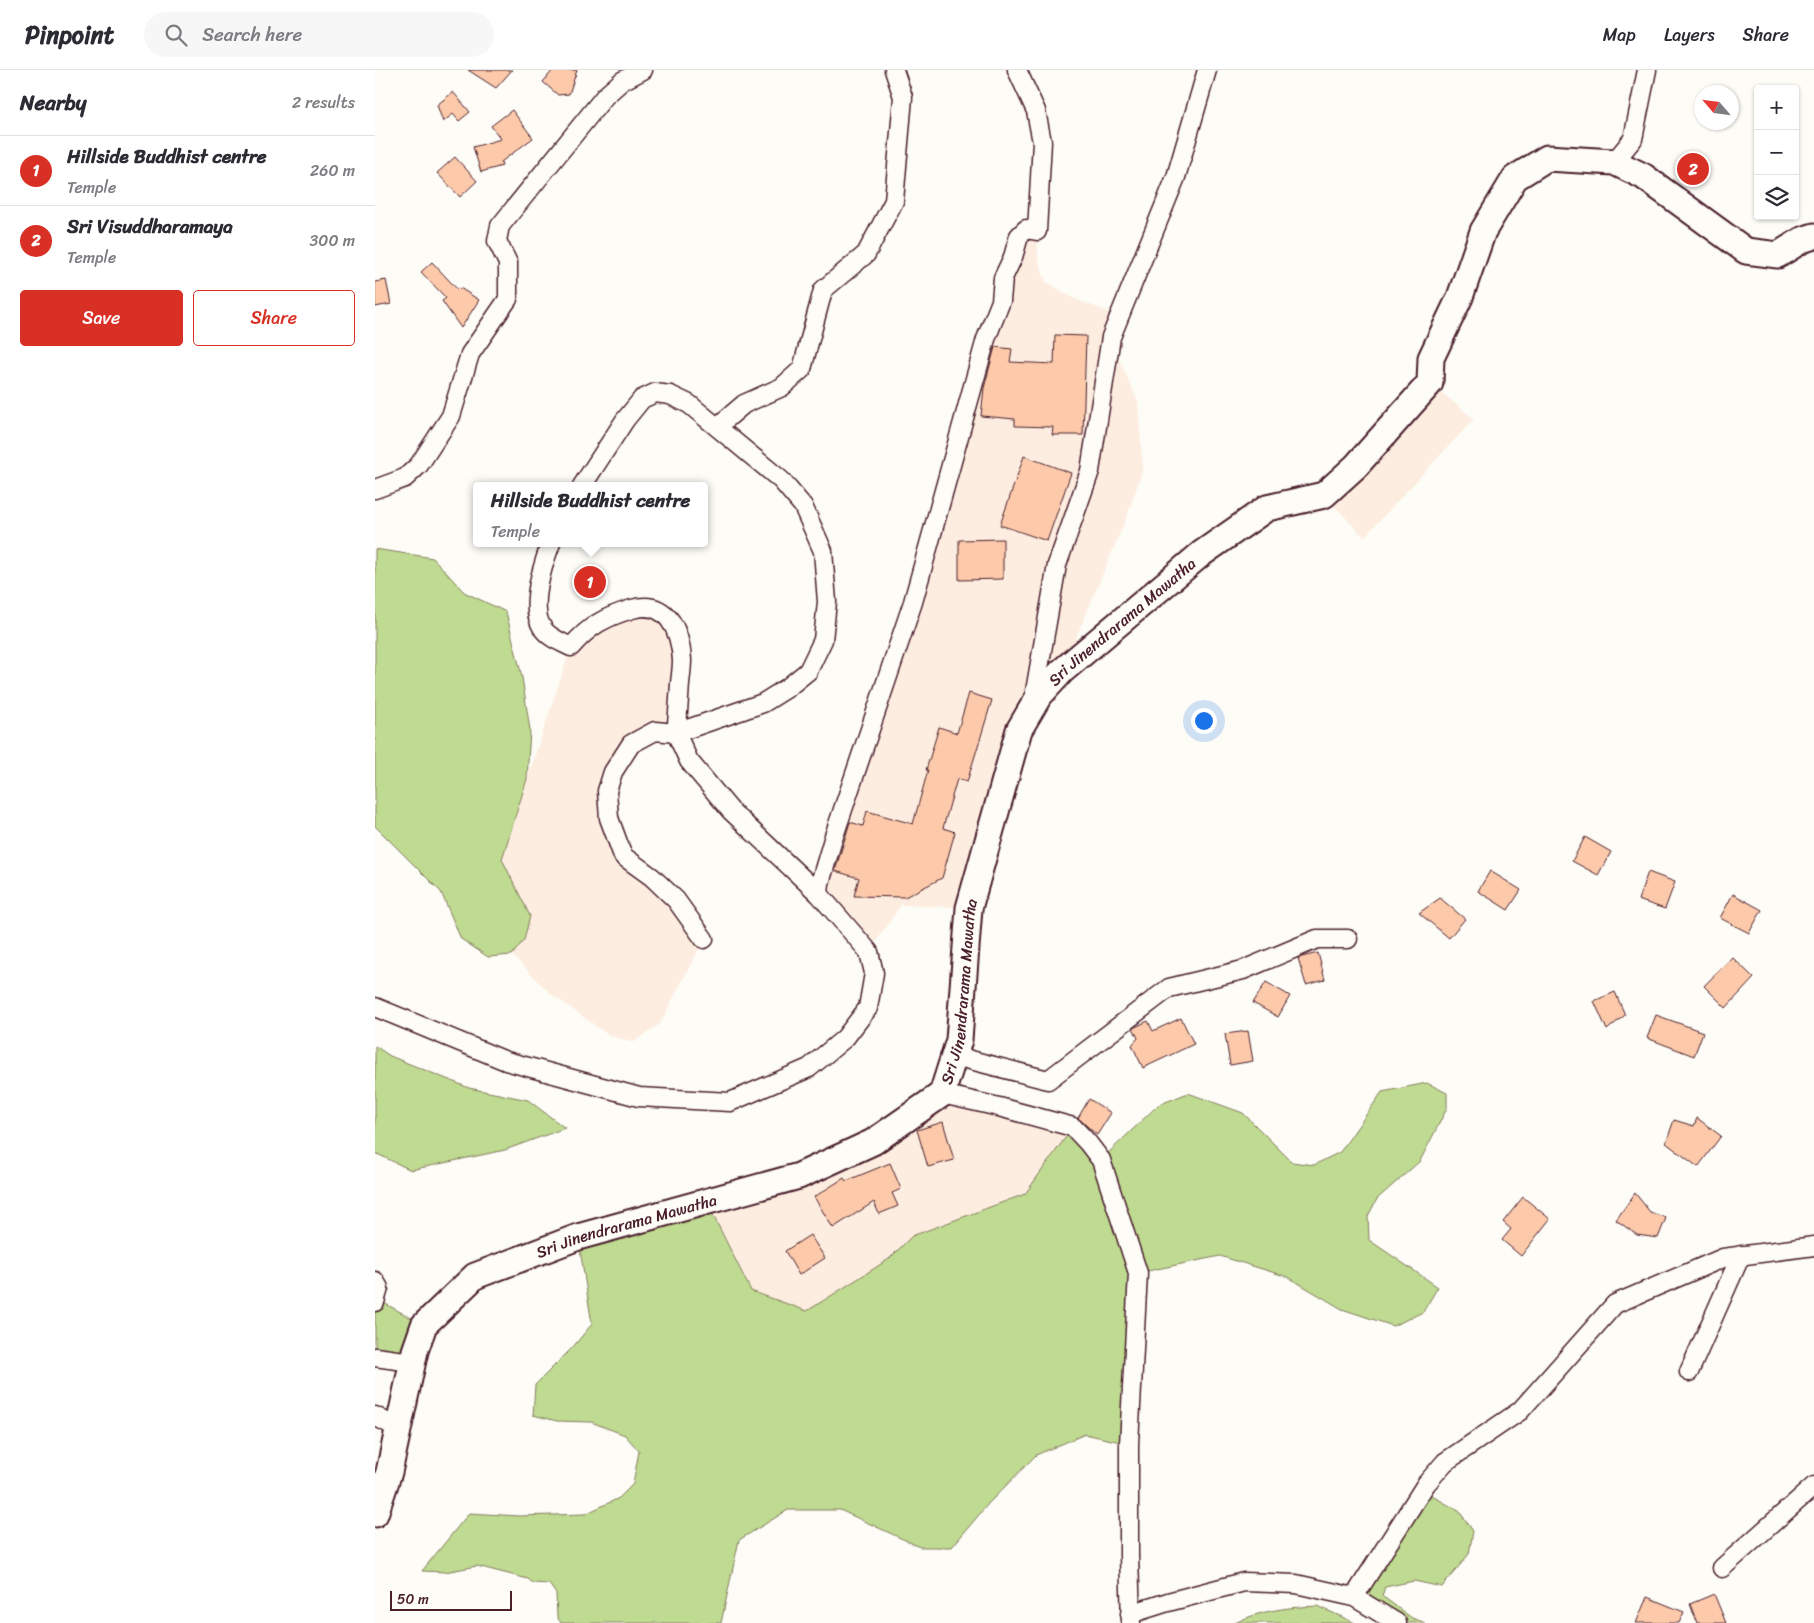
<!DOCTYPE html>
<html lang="en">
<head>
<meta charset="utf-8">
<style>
	:root { --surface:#fff; --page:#f7f7f7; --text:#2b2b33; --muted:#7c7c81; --line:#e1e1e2; --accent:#d93025 }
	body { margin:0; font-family:Sriracha,sans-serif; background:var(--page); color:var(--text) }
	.controls { position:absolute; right:15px; top:15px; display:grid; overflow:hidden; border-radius:5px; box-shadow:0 1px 4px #0004 }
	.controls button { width:45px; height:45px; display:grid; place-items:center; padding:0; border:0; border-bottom:1px solid var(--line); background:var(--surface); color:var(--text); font:25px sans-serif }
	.compass { position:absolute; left:1319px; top:15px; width:45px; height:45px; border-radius:50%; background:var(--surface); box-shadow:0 1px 4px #0004; rotate:298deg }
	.scale { position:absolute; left:15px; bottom:12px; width:122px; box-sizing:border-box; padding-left:5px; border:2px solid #4a1f2b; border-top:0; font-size:14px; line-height:18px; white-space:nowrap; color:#4a1f2b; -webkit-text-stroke:4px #fdfcf7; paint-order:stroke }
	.you { position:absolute; left:828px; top:650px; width:18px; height:18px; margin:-12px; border:4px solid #fff; border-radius:50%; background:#1a73e8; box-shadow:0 0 0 8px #1a73e833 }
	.badge { display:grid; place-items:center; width:32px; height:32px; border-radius:50%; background:var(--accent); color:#fff; font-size:16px; font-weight:700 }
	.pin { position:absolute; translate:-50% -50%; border:2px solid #fff; box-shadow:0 1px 5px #0006 }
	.popup { position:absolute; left:98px; top:412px; width:235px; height:65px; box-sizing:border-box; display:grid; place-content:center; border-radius:5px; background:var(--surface); filter:drop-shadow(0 1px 4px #0005); font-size:16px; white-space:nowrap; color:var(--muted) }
	.popup b { font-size:19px; color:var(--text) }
	.popup::after { content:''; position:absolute; left:50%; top:100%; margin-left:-10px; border:10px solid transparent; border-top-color:var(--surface) }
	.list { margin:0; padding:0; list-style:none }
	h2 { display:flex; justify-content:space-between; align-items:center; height:65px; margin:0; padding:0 20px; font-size:21px }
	h2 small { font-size:16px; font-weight:400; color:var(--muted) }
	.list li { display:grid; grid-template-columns:32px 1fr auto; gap:15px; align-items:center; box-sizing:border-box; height:70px; padding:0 20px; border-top:1px solid var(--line) }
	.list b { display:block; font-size:19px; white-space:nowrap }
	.list p { margin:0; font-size:16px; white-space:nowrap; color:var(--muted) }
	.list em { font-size:16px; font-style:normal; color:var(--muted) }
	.actions { display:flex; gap:10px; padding:15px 20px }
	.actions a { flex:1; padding:11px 0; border:1px solid var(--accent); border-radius:5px; text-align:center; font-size:18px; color:var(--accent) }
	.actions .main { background:var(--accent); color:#fff }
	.icon { flex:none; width:28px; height:28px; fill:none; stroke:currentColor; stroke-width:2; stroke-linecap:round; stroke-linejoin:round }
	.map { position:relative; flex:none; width:1439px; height:1553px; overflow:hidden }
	header { display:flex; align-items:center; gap:30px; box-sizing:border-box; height:70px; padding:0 25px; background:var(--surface); border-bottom:1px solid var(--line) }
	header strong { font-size:24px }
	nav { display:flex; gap:28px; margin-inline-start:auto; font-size:18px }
	.search { width:350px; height:45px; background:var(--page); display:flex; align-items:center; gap:12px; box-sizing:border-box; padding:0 18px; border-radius:28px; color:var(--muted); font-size:19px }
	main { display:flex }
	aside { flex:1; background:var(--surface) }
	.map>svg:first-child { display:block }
	.built { fill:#fdede0 }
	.green { fill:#bfda91; stroke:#847c5e }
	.building { fill:#fccaab; stroke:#4a1f2b }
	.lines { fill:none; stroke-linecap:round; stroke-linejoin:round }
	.street-casing { stroke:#4a1f2b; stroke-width:21 }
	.secondary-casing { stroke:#4a1f2b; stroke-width:29 }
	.street { stroke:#fdfcf7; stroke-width:18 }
	.secondary { stroke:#fdfcf7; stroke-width:25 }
	.labels { text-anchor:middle; stroke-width:4.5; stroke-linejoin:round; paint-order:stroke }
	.street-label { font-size:16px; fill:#4a1f2b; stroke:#fdfcf7 }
</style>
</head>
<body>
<header>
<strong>Pinpoint</strong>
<div class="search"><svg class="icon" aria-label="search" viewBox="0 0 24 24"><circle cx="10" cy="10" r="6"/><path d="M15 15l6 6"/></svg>Search here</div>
<nav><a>Map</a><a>Layers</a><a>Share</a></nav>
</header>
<main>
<aside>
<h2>Nearby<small>2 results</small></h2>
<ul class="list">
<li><span class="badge">1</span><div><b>Hillside Buddhist centre</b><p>Temple</p></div><em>260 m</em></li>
<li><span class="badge">2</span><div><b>Sri Visuddharamaya</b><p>Temple</p></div><em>300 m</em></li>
</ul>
<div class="actions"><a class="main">Save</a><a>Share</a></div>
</aside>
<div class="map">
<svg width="1439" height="1553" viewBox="0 0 1439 1553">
	<rect width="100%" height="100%" fill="#fdfcf7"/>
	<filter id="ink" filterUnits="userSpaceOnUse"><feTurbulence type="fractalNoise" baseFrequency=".02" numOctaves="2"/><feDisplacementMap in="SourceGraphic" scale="10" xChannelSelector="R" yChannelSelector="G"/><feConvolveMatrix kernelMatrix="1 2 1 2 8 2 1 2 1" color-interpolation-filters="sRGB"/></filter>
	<g filter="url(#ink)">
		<g class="built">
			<polygon points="662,161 663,188 671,212 700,229 749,248 739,277 763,332 768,399 751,449 687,601 644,660 594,838 526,835 494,882 445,813 644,166"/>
			<polygon points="1055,313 1099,349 989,467 949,425"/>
			<polygon points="265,537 301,560 301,663 256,674 232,721 248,786 329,869 285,954 259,972 235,966 176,924 137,885 149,870 127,789 152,709 196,577"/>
			<polygon points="567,1024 698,1057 650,1124 537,1166 514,1189 432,1241 376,1221 331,1131 424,1106"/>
		</g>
		<g class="green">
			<polygon points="0,479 58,488 89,522 131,542 147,607 155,660 152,709 127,789 155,846 149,870 137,885 113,887 86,869 66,822 0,756"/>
			<polygon points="0,976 15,986 94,1018 153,1030 190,1058 130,1080 36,1100 0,1083"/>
			<polygon points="1052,1013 1072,1023 1072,1038 1045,1091 1002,1129 993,1146 994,1170 1063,1217 1048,1242 1018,1256 967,1239 913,1207 845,1186 763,1203 754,1374 710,1364 661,1385 613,1434 577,1477 545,1477 465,1440 413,1440 364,1470 346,1553 186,1553 182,1547 181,1524 174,1514 158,1513 153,1509 102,1496 70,1502 47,1501 94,1443 144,1446 210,1444 244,1428 258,1414 264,1381 250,1365 216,1352 182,1351 158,1345 160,1315 197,1278 217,1254 203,1167 331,1131 376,1221 432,1241 514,1189 537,1166 650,1124 698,1057 726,1090 783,1035 813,1023 868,1043 917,1092 939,1095 965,1082 1007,1022"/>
			<polygon points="0,1228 49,1255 40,1281 0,1291"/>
			<polygon points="1051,1414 1059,1427 1084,1441 1098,1461 1094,1484 1067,1517 1039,1511 1010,1517 1007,1526 1037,1548 1051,1553 1022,1553 979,1527"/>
			<path d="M 943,1536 L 980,1553 L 860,1553 C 885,1540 915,1537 943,1536 Z"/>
		</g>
		<g class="building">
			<polygon points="93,0 137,0 121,18"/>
			<polygon points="178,0 202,0 194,24 183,25 168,12"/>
			<polygon points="78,22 95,42 84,51 78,44 68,52 62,35"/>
			<polygon points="137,40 158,68 126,92 127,96 106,102 98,77 126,69 116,56"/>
			<polygon points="80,87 102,111 85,127 62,103"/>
			<polygon points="57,192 83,220 85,218 104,230 86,258 67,231 71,228 46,202"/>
			<polygon points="11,210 16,234 0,237 0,212"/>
			<polygon points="680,265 711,266 708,365 677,365 678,357 640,356 640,349 606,346 609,318 620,277 637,279 635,292 679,294"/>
			<polygon points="649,386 696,403 672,471 625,455"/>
			<polygon points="628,469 628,509 584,510 584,470"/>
			<polygon points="594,623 617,630 592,712 582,709 568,758 580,762 567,808 530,827 479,826 484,808 460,801 475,752 488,756 492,741 538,754 553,700 551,700 564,657 582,663"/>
			<polygon points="1210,767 1236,782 1223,805 1197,791"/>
			<polygon points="1115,801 1146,820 1133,840 1103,821"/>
			<polygon points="1273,802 1300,812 1290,839 1263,830"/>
			<polygon points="1358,824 1387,840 1374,863 1345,848"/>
			<polygon points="1065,828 1090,849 1074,868 1044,843"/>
			<polygon points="943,883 950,910 931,915 923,888"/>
			<polygon points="1357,887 1379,908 1351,938 1329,916"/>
			<polygon points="891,912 915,926 903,947 878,933"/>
			<polygon points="1240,922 1250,945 1232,960 1219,931"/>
			<polygon points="1281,945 1328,962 1319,986 1272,968"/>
			<polygon points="806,948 819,974 768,998 757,975 763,968 758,958 773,951 778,961"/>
			<polygon points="873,961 878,991 855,995 850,964"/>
			<polygon points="714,1029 736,1043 722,1065 703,1048"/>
			<polygon points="1322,1048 1346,1066 1323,1097 1291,1073 1299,1050 1319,1056"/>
			<polygon points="568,1052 579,1090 553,1097 542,1060"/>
			<polygon points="515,1093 526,1119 517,1123 523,1136 504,1144 499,1132 458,1158 439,1127 469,1108 471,1111"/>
			<polygon points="1260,1123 1275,1142 1291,1148 1283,1168 1262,1165 1241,1150"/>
			<polygon points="1148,1127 1175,1149 1146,1186 1127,1170 1136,1159 1128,1152"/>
			<polygon points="435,1165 450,1188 424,1205 410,1181"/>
			<polygon points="1339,1524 1351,1553 1322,1553 1315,1534"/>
			<polygon points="1272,1527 1309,1542 1304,1553 1261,1553"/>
		</g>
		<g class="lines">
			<g class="street-casing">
				<g id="street">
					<polyline points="1239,92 1258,69 1272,0"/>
					<polyline points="342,357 369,334 407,317 427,299 448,220 491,184 519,131 528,27 519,0"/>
					<polyline points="0,419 30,408 44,395 76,346 95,284 133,229 133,193 122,171 125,156 230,26 247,11 268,0"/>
					<path d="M 176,473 C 168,494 154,537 167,557 C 172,567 186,572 196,577 C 214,556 230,547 257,539 C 292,529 305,560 307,590 C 307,597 306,605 305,613 C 304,630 303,646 301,663 L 280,661 L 256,674 L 238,702 L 232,721 L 234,748 L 248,786 L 277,807 L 301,830 L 329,869"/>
					<polyline points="664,626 660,621 682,495 715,401 736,267 801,107 832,0"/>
					<polyline points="444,824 445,813 458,769 538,532 611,269 626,231 628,208 638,187 644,166 651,159 662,161 667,72 661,41 642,0"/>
					<polyline points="0,937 131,991 264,1027 355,1032 434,998 470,968 493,938 499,903 494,882 444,824 355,740 314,691 301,663 388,633 412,618 433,601 448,570 452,532 448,481 428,436 406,410 314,334 295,325 280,323 267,329 250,350 207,416"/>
					<polyline points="580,986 673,1010 794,918 868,900 942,869 973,869"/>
					<polyline points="567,1024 624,1037 698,1057 713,1073 726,1090 763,1203 754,1374 754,1485 756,1553"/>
					<polyline points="0,1211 4,1218 0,1232"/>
					<polyline points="0,1287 37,1292"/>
					<polyline points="1314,1302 1366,1185"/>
					<polyline points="0,1346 24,1359"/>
					<polyline points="1347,1498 1439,1416"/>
					<polyline points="979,1527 1051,1414 1070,1392 1145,1341 1240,1234 1348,1188 1439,1176"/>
					<polyline points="755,1544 793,1532 869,1512 921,1514 979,1527 1022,1553"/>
				</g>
			</g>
			<g class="secondary-casing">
				<g id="secondary">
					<path id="s1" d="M 0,1444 L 14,1402 L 40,1281 L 49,1255 L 100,1206 L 203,1167 L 424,1106 L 498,1072 L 567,1024 L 584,970 L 594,838 L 644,660 L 664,626 L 687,601 L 826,484 L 892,438 L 949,425 L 981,396 L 1055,313 L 1056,288 L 1085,227 L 1108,161 L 1140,108 L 1172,88 L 1239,92 L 1268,106 L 1371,181 L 1403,185 L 1427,170 L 1439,166"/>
				</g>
			</g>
			<use href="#street" class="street"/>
			<use href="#secondary" class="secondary"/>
		</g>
	</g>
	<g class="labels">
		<g class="street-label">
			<text dy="6" stroke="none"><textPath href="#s1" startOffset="1296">Sri Jinendrarama Mawatha</textPath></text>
			<text dy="6" stroke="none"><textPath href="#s1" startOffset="876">Sri Jinendrarama Mawatha</textPath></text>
			<text dy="6" stroke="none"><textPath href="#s1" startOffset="426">Sri Jinendrarama Mawatha</textPath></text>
		</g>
	</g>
</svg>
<div class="controls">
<button>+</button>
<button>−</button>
<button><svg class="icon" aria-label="layers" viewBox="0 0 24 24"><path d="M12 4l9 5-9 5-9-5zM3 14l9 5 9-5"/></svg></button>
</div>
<svg class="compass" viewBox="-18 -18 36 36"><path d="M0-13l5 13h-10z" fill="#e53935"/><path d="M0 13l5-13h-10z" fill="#7c7c81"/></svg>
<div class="scale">50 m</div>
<div class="you"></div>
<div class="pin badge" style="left:215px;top:512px">1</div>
<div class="popup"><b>Hillside Buddhist centre</b>Temple</div>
<div class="pin badge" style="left:1318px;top:99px">2</div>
</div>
</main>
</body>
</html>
